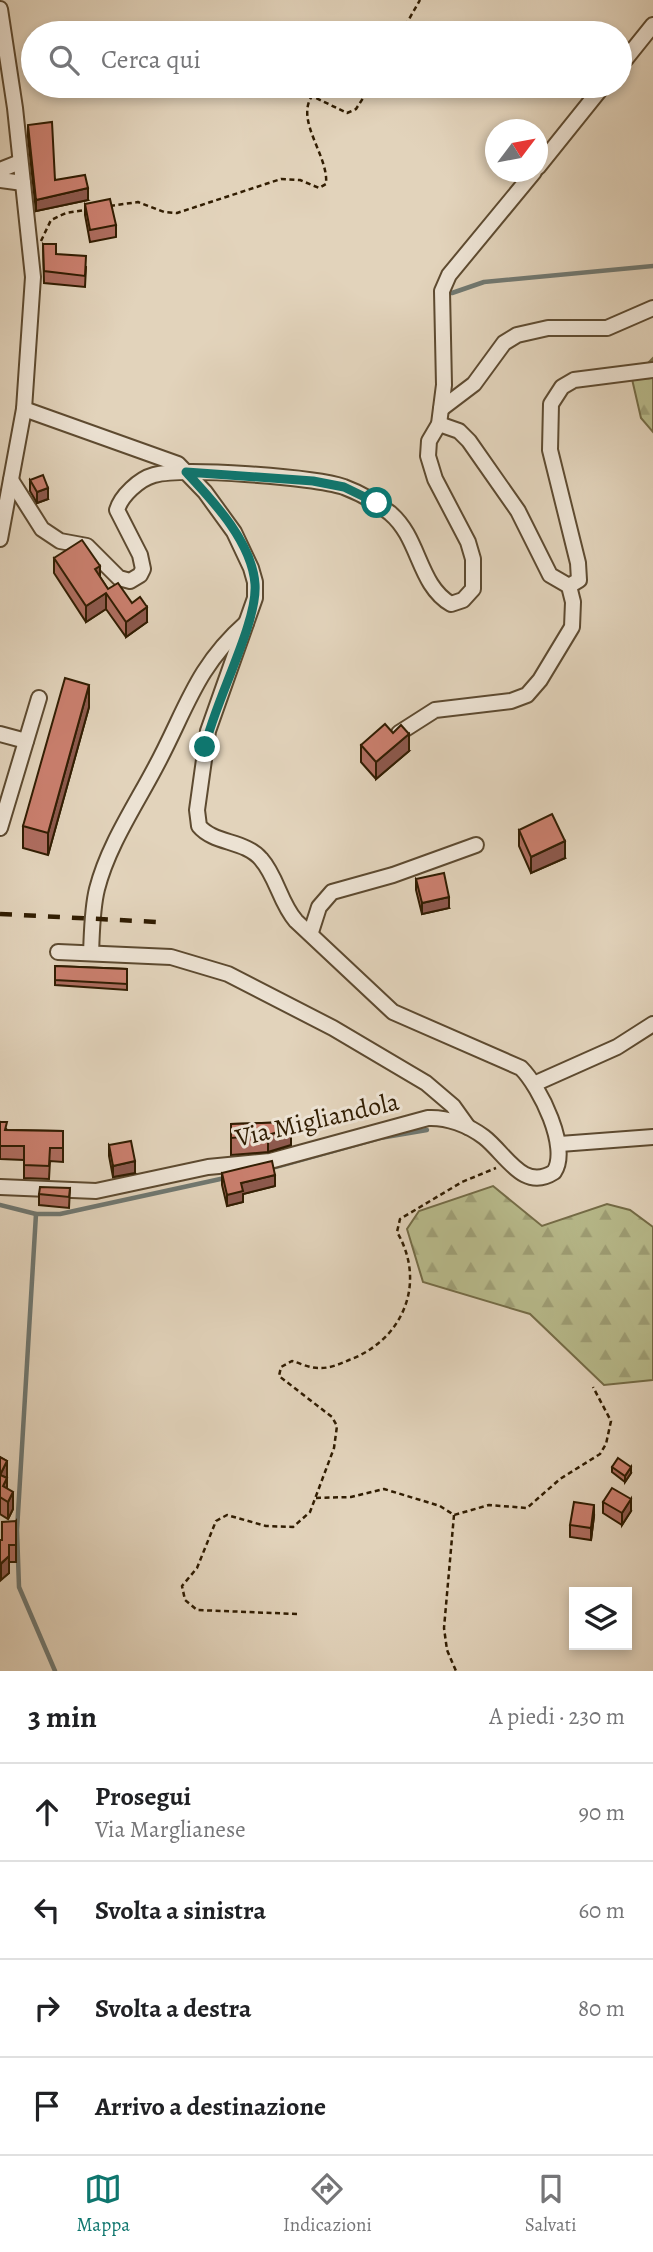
<!DOCTYPE html>
<html lang="it">
<head>
<meta charset="utf-8">
<style>
	:root { --surface:#fff; --page:#f6f6f6; --text:#202124; --muted:#757577; --line:#e0e0e0; --accent:#0f766e }
	body { margin:0; font-family:Alegreya,serif; background:var(--page); color:var(--text) }
	.controls { position:absolute; right:21px; bottom:21px; display:grid; overflow:hidden; border-radius:0px; box-shadow:0 4px 10px #0003 }
	.controls button { width:63px; height:63px; display:grid; place-items:center; padding:0; border:0; border-bottom:2px solid var(--line); background:var(--surface); color:var(--text); font:35px sans-serif }
	.compass { position:absolute; left:485px; top:119px; width:63px; height:63px; border-radius:50%; background:var(--surface); box-shadow:0 4px 10px #0003; rotate:58deg }
	.stop { position:absolute; width:21px; height:21px; margin:-16px; border:5px solid #0f766e; border-radius:50%; background:#fff }
	.stop.end { background:#0f766e; border-color:#fff; box-shadow:0 2px 7px #0008 }
	.list { margin:0; padding:0; list-style:none }
	h2 { display:flex; justify-content:space-between; align-items:center; height:91px; margin:0; padding:0 28px; font-size:30px }
	h2 small { font-size:23px; font-weight:400; color:var(--muted) }
	.list li { display:grid; grid-template-columns:46px 1fr auto; gap:21px; align-items:center; box-sizing:border-box; height:98px; padding:0 28px; border-top:2px solid var(--line) }
	.list b { display:block; font-size:26px; white-space:nowrap }
	.list p { margin:0; font-size:23px; white-space:nowrap; color:var(--muted) }
	.list em { font-size:23px; font-style:normal; color:var(--muted) }
	.icon { flex:none; width:38px; height:38px; fill:none; stroke:currentColor; stroke-width:2; stroke-linecap:round; stroke-linejoin:round }
	.map { position:relative; flex:none; width:653px; height:1671px; overflow:hidden }
	.search { position:absolute; background:var(--surface); box-shadow:0 4px 10px #0003; left:21px; right:21px; top:21px; height:77px; display:flex; align-items:center; gap:18px; box-sizing:border-box; padding:0 24px; border-radius:38px; color:var(--muted); font-size:26px }
	.sheet { height:483px; background:var(--surface) }
	nav { display:flex; justify-content:space-around; align-items:center; box-sizing:border-box; height:98px; border-top:2px solid var(--line); background:var(--surface); font-size:19px; color:var(--muted) }
	nav a { display:grid; justify-items:center; gap:4px }
	nav .on { color:var(--accent) }
	.map>svg:first-child { display:block }
	.forest { fill:url(#forest-firs); stroke:#746c47; stroke-width:2 }
	.lines { fill:none; stroke-linecap:round; stroke-linejoin:round }
	.stream { stroke:#707871; stroke-width:4.5 }
	.minor-casing { stroke:#5d4a30; stroke-width:18 }
	.path { stroke:#311d02; stroke-width:2.5; stroke-dasharray:5 3.5; stroke-linecap:butt }
	.minor { stroke:#ece2d3; stroke-width:14 }
	.rail { stroke:#311d02; stroke-width:4.5; stroke-dasharray:12 12; stroke-linecap:butt }
	.wall { fill:#ae6d5f; stroke:#311d02; stroke-width:2 }
	.shaded-wall { fill:#8d594d; stroke:#311d02; stroke-width:2 }
	.building { fill:#ca7f6e; stroke:#311d02; stroke-width:2 }
	.route { stroke:#0f766e; stroke-width:9 }
	.labels { text-anchor:middle; stroke-width:6; stroke-linejoin:round; paint-order:stroke }
	.street-label { font-size:26px; fill:#311d02; stroke:#ece2d3 }
</style>
</head>
<body>
<div class="map">
<svg width="653" height="1671" viewBox="0 0 653 1671">
	<defs>
		<pattern id="forest-firs" width="22" height="20" patternUnits="userSpaceOnUse" patternTransform="scale(1.75)"><rect width="22" height="20" fill="#b8bb8c"/><path d="M5 1l3.5 6h-7zM16 11l3.5 6h-7z" fill="#9fa077"/></pattern>
	</defs>
	<rect width="100%" height="100%" fill="#e2d3bb"/>
	<filter id="stains"><feTurbulence type="fractalNoise" baseFrequency=".00286" numOctaves="4"/><feColorMatrix values="0 0 0 0 .2 0 0 0 0 .09 0 0 0 0 .02 0 0 0 .5 -.17"/></filter>
	<radialGradient id="worn" r=".72"><stop offset=".6" stop-color="#630" stop-opacity="0"/><stop offset="1" stop-color="#630" stop-opacity=".3"/></radialGradient>
	<g class="forest">
		<polygon points="653,358 653,432 641,418 632,379"/>
		<polygon points="493,1186 542,1226 607,1204 630,1210 653,1227 653,1380 604,1385 530,1314 423,1282 407,1229 419,1211"/>
	</g>
	<g class="lines">
		<g class="stream">
			<polyline points="452,293 484,282 653,266"/>
			<polyline points="268,1169 380,1138 427,1130"/>
			<polyline points="0,1205 36,1214 60,1214 225,1178"/>
			<polyline points="36,1214 17,1530 19,1587 55,1671"/>
		</g>
		<g class="minor-casing">
			<g id="minor">
				<polyline points="0,9 15,108 33,277 24,409 0,539"/>
				<polyline points="620,66 653,25"/>
				<polyline points="538,167 603,86"/>
				<polyline points="0,170 20,162"/>
				<polyline points="0,180 23,183"/>
				<polyline points="441,409 474,384 504,343 517,335 548,328 607,328 653,308"/>
				<polyline points="439,424 459,431 469,441 518,511 550,575 569,586 579,580 578,563 550,450 551,404 562,387 574,380 653,370"/>
				<path d="M 11,480 L 42,529 L 60,541 L 87,546 L 119,578 L 130,581 L 140,575 L 143,569 L 140,555 L 117,510 C 121,496 139,479 154,475 C 183,467 314,477 344,487 C 360,493 377,503 390,513 C 420,538 418,585 451,604 L 463,600 L 473,589 L 473,559 L 468,542 L 435,479 L 428,456 L 429,441 L 439,424 L 444,385 L 442,291 L 449,275 L 534,172"/>
				<polyline points="399,733 435,710 511,701 527,695 540,680 572,627 573,602 569,586"/>
				<polyline points="0,734 26,741"/>
				<polyline points="0,828 39,698"/>
				<polyline points="311,932 319,907 332,892 393,875 476,845"/>
				<polyline points="58,952 171,957 228,974 333,1028 426,1083 453,1106 468,1127"/>
				<path d="M 91,953 C 92,932 92,909 97,889 C 108,846 135,806 155,768 C 186,711 195,668 246,623"/>
				<polyline points="534,1084 617,1047 653,1024"/>
				<polyline points="560,1144 653,1137"/>
				<path d="M 0,1187 L 96,1191 L 208,1167 L 270,1161 L 428,1118 C 447,1117 468,1125 484,1137 C 506,1154 523,1192 554,1172 C 570,1148 540,1087 521,1068 L 393,1012 L 296,921 C 280,903 277,877 261,859 C 245,840 214,844 199,826 L 197,810 L 208,731 L 255,598 L 255,582 L 251,568 L 234,532 L 205,492 L 178,464 L 24,409"/>
			</g>
		</g>
		<g class="path">
			<polyline points="401,33 420,0"/>
			<path d="M 110,206 L 138,202 L 164,212 L 177,213 L 281,179 L 300,180 L 319,188 L 326,184 C 329,156 295,121 312,96 L 347,113 L 356,109 L 371,86"/>
			<polyline points="41,241 51,220 66,213 86,210"/>
			<polyline points="316,1498 351,1497 384,1489 440,1506 454,1515 489,1505 527,1508 560,1479 600,1454 606,1444 611,1421 593,1387"/>
			<polyline points="454,1515 444,1628 447,1650 456,1671"/>
			<path d="M 297,1614 L 197,1610 L 185,1600 L 182,1586 L 197,1568 L 216,1521 L 227,1515 L 266,1526 L 293,1527 L 310,1512 L 334,1448 L 337,1426 L 332,1417 L 279,1376 L 281,1367 L 292,1361 C 300,1363 309,1368 318,1368 C 328,1369 340,1364 349,1360 C 403,1340 427,1283 397,1232 L 400,1219 L 462,1182 L 496,1168"/>
		</g>
		<use href="#minor" class="minor"/>
		<polyline class="rail" points="0,914 158,922"/>
	</g>
	<g class="wall">
		<polygon points="28,125 55,180 88,200 36,211 28,137"/>
		<polygon points="85,204 116,225 116,237 90,242 85,215"/>
		<polygon points="43,244 56,254 86,267 85,287 44,283"/>
		<polygon points="30,480 48,499 37,503 30,491"/>
		<polygon points="54,558 100,577 108,589 132,603 147,622 126,637 106,609 86,622 54,573"/>
		<polygon points="89,707 48,855 23,848 23,826"/>
		<polygon points="361,745 409,751 376,779 361,762"/>
		<polygon points="519,830 565,858 531,873 519,846"/>
		<polygon points="416,879 449,908 422,914 416,890"/>
		<polygon points="55,966 127,969 127,990 55,985"/>
		<polygon points="0,1122 7,1130 63,1131 63,1162 50,1161 49,1179 24,1178 24,1160 0,1159"/>
		<polygon points="291,1122 291,1145 268,1152 231,1155 231,1124"/>
		<polygon points="109,1145 135,1173 113,1177 109,1156"/>
		<polygon points="222,1173 275,1186 243,1194 243,1202 227,1206 222,1185"/>
		<polygon points="70,1188 69,1208 39,1205 39,1194"/>
		<polygon points="0,1457 7,1461 7,1489 13,1509 8,1519 0,1514"/>
		<polygon points="612,1467 631,1473 625,1482 612,1472"/>
		<polygon points="603,1502 631,1511 622,1525 603,1513"/>
		<polygon points="594,1516 591,1540 570,1537 570,1525"/>
		<polygon points="16,1521 16,1562 9,1562 9,1573 0,1580 0,1540 2,1540"/>
	</g>
	<g class="shaded-wall">
		<polygon points="88,188 88,200 36,211 36,200"/>
		<polygon points="48,488 48,499 37,503 37,492"/>
		<polygon points="100,566 100,581 95,569"/>
		<polygon points="106,593 106,609 86,622 86,606"/>
		<polygon points="147,607 147,622 126,637 126,622"/>
		<polygon points="89,685 89,707 48,855 48,833"/>
		<polygon points="409,734 409,751 376,779 376,762"/>
		<polygon points="565,841 565,858 531,873 531,857"/>
		<polygon points="449,897 449,908 422,914 422,903"/>
		<polygon points="291,1122 291,1145 268,1152 268,1135"/>
		<polygon points="135,1161 135,1173 113,1177 113,1166"/>
		<polygon points="275,1175 275,1186 243,1194 243,1202 227,1206 227,1195 241,1183"/>
		<polygon points="7,1461 7,1478 0,1475"/>
		<polygon points="631,1467 631,1473 625,1482 625,1476"/>
		<polygon points="7,1478 7,1495 3,1486"/>
		<polygon points="13,1492 13,1509 8,1519 8,1502"/>
		<polygon points="631,1499 631,1511 622,1525 622,1513"/>
		<polygon points="594,1505 594,1516 591,1540 591,1528"/>
		<polygon points="9,1556 9,1573 1,1580 1,1564"/>
	</g>
	<g class="building">
		<polygon points="52,122 55,180 85,175 88,188 36,200 28,125"/>
		<polygon points="110,199 116,225 90,230 85,204"/>
		<polygon points="43,244 56,244 56,254 86,256 85,276 44,271"/>
		<polygon points="43,475 48,488 37,492 30,480"/>
		<polygon points="82,540 100,566 95,569 108,589 118,583 132,603 140,597 147,607 126,622 106,593 86,606 54,558"/>
		<polygon points="65,678 89,685 48,833 23,826"/>
		<polygon points="385,724 393,733 401,725 409,734 376,762 361,745"/>
		<polygon points="552,814 565,841 531,857 519,830"/>
		<polygon points="444,873 449,897 422,903 416,879"/>
		<polygon points="55,966 127,969 127,984 55,980"/>
		<polygon points="0,1122 7,1122 5,1130 63,1131 63,1148 50,1148 49,1166 24,1165 24,1146 0,1146"/>
		<polygon points="291,1122 291,1128 268,1135 231,1138 231,1124"/>
		<polygon points="131,1141 135,1161 113,1166 109,1145"/>
		<polygon points="272,1161 275,1175 241,1183 243,1191 227,1195 222,1173"/>
		<polygon points="40,1187 70,1188 69,1197 39,1194"/>
		<polygon points="0,1457 7,1461 0,1475 7,1478 3,1486 13,1492 8,1502 0,1497"/>
		<polygon points="618,1458 631,1467 625,1476 612,1467"/>
		<polygon points="612,1488 631,1499 622,1513 603,1502"/>
		<polygon points="574,1502 594,1505 591,1528 570,1525"/>
		<polygon points="16,1521 16,1545 9,1545 9,1556 0,1564 0,1540 2,1540 2,1522"/>
	</g>
	<g class="lines">
		<path class="route" d="M 205,747 C 214,703 258,623 255,584 C 252,542 213,501 186,472 L 313,481 L 344,487 L 377,503"/>
	</g>
	<g class="labels">
		<g class="street-label">
			<text transform="translate(317 1119) rotate(-13)" y="9">Via Migliandola</text>
		</g>
	</g>
	<rect width="100%" height="100%" filter="url(#stains)"/>
	<rect width="100%" height="100%" fill="url(#worn)"/>
</svg>
<div class="controls">
<button><svg class="icon" aria-label="layers" viewBox="0 0 24 24"><path d="M12 4l9 5-9 5-9-5zM3 14l9 5 9-5"/></svg></button>
</div>
<svg class="compass" viewBox="-18 -18 36 36"><path d="M0-13l5 13h-10z" fill="#e53935"/><path d="M0 13l5-13h-10z" fill="#757577"/></svg>
<div class="stop" style="left:377px;top:503px"></div>
<div class="stop end" style="left:205px;top:747px"></div>
<div class="search"><svg class="icon" aria-label="search" viewBox="0 0 24 24"><circle cx="10" cy="10" r="6"/><path d="M15 15l6 6"/></svg>Cerca qui</div>
</div>
<section class="sheet">
<h2>3 min<small>A piedi · 230 m</small></h2>
<ul class="list">
<li><svg class="icon" aria-label="ahead" viewBox="0 0 24 24"><path d="M12 20V5M6 11l6-6 6 6"/></svg><div><b>Prosegui</b><p>Via Marglianese</p></div><em>90 m</em></li>
<li><svg class="icon" aria-label="left" viewBox="0 0 24 24"><path d="M17 20v-9H6M10 6l-5 5 5 5"/></svg><div><b>Svolta a sinistra</b></div><em>60 m</em></li>
<li><svg class="icon" aria-label="right" viewBox="0 0 24 24"><path d="M7 20v-9h11M14 6l5 5-5 5"/></svg><div><b>Svolta a destra</b></div><em>80 m</em></li>
<li><svg class="icon" aria-label="arrive" viewBox="0 0 24 24"><path d="M6 21V4h12l-3 4 3 4H6"/></svg><div><b>Arrivo a destinazione</b></div></li>
</ul>
</section>
<nav>
<a class="on"><svg class="icon" aria-label="map" viewBox="0 0 24 24"><path d="M3 6l6-2 6 2 6-2v14l-6 2-6-2-6 2zM9 4v14M15 6v14"/></svg>Mappa</a>
<a><svg class="icon" aria-label="directions" viewBox="0 0 24 24"><path d="M12 3l9 9-9 9-9-9zM9 14v-3h6M13 9l2 2-2 2"/></svg>Indicazioni</a>
<a><svg class="icon" aria-label="saved" viewBox="0 0 24 24"><path d="M7 4h10v16l-5-4-5 4z"/></svg>Salvati</a>
</nav>
</body>
</html>
